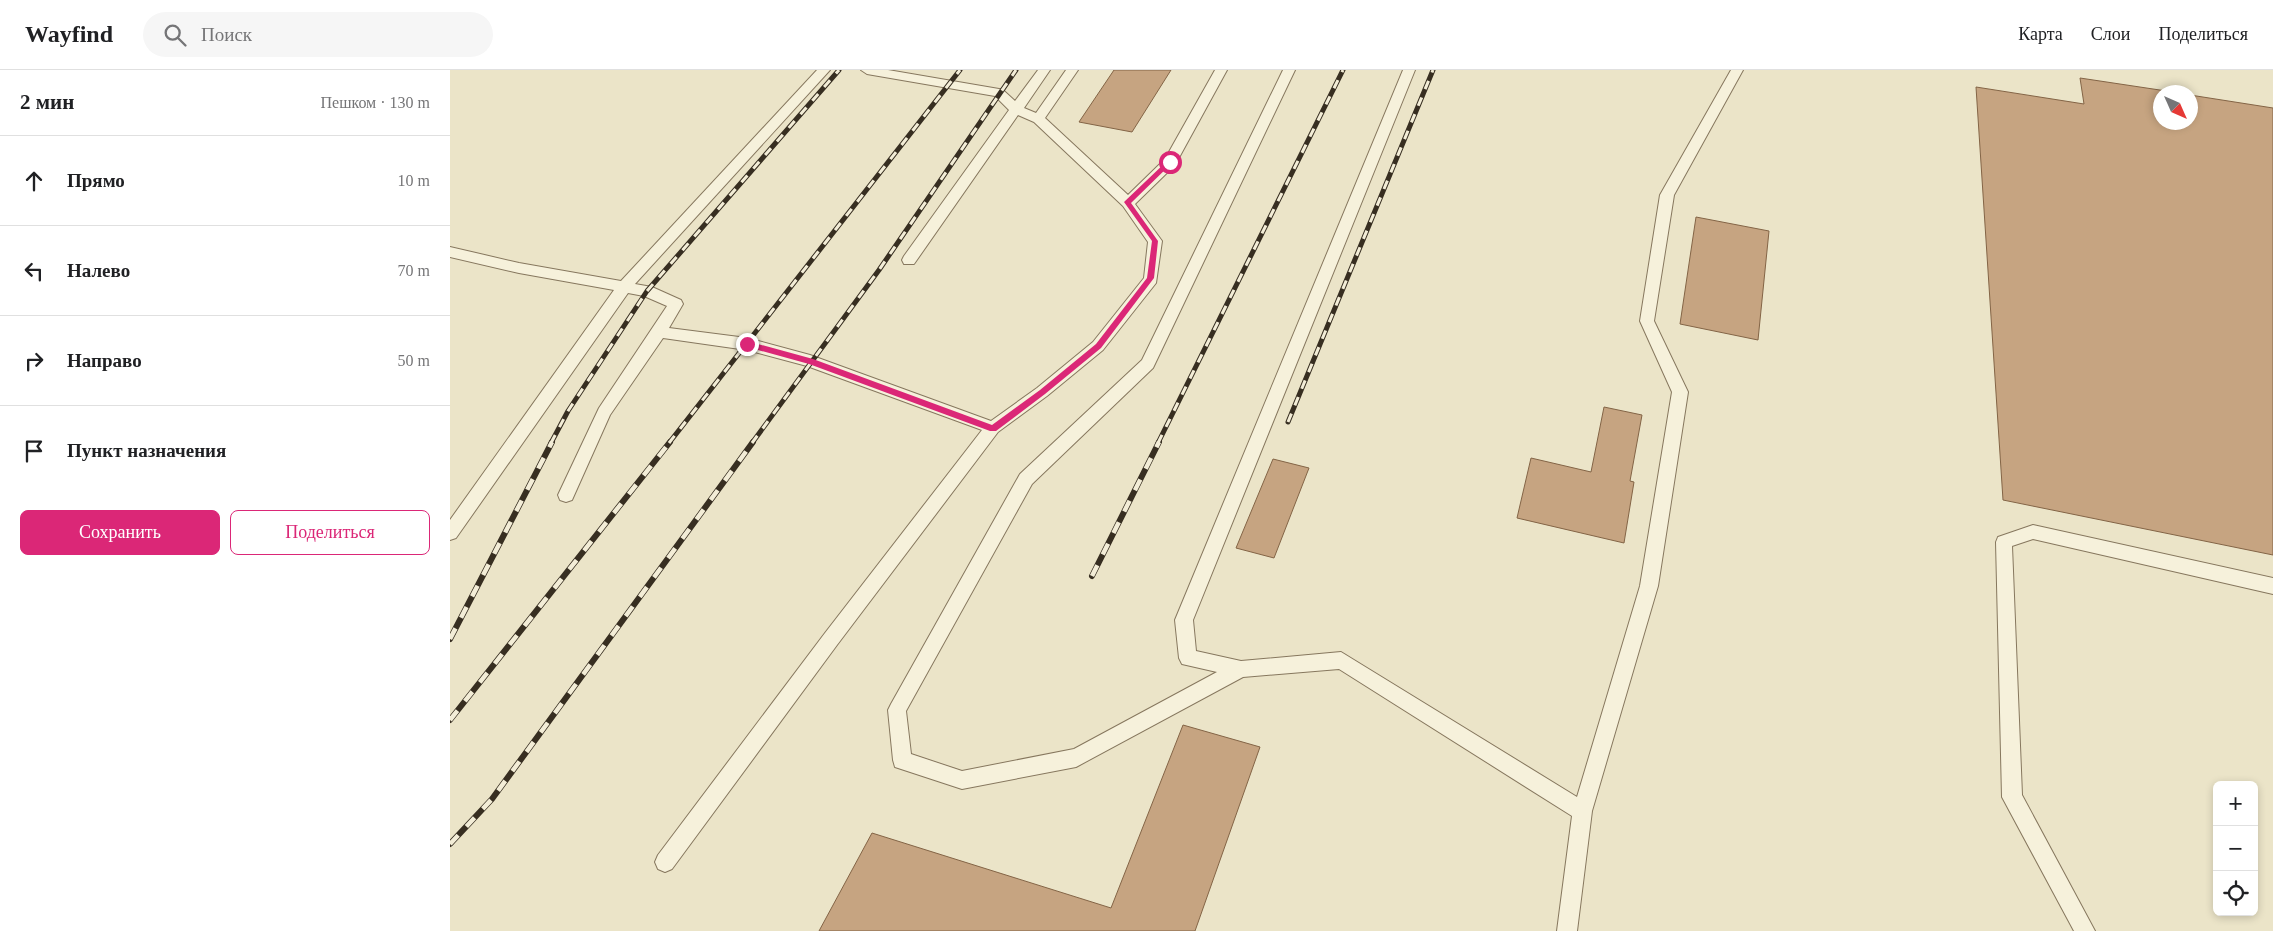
<!DOCTYPE html>
<html lang="ru">
<head>
<meta charset="utf-8">
<style>
	:root { --surface:#fff; --page:#f6f6f6; --text:#202124; --muted:#757577; --line:#e0e0e0; --accent:#db2777 }
	body { margin:0; font-family:"Times New Roman",serif; background:var(--page); color:var(--text) }
	.controls { position:absolute; right:15px; bottom:15px; display:grid; overflow:hidden; border-radius:8px; box-shadow:0 2px 8px #0003 }
	.controls button { width:45px; height:45px; display:grid; place-items:center; padding:0; border:0; border-bottom:1px solid var(--line); background:var(--surface); color:var(--text); font:25px sans-serif }
	.compass { position:absolute; left:1703px; top:15px; width:45px; height:45px; border-radius:50%; background:var(--surface); box-shadow:0 2px 8px #0003; rotate:135deg }
	.stop { position:absolute; width:15px; height:15px; margin:-11px; border:4px solid #db2777; border-radius:50%; background:#fff }
	.stop.end { background:#db2777; border-color:#fff; box-shadow:0 1px 5px #0008 }
	.list { margin:0; padding:0; list-style:none }
	h2 { display:flex; justify-content:space-between; align-items:center; height:65px; margin:0; padding:0 20px; font-size:21px }
	h2 small { font-size:16px; font-weight:400; color:var(--muted) }
	.list li { display:grid; grid-template-columns:32px 1fr auto; gap:15px; align-items:center; box-sizing:border-box; height:90px; padding:0 20px; border-top:1px solid var(--line) }
	.list b { display:block; font-size:19px; white-space:nowrap }
	.list em { font-size:16px; font-style:normal; color:var(--muted) }
	.actions { display:flex; gap:10px; padding:15px 20px }
	.actions a { flex:1; padding:11px 0; border:1px solid var(--accent); border-radius:8px; text-align:center; font-size:18px; color:var(--accent) }
	.actions .main { background:var(--accent); color:#fff }
	.icon { flex:none; width:28px; height:28px; fill:none; stroke:currentColor; stroke-width:2; stroke-linecap:round; stroke-linejoin:round }
	.map { position:relative; flex:none; width:1823px; height:861px; overflow:hidden }
	header { display:flex; align-items:center; gap:30px; box-sizing:border-box; height:70px; padding:0 25px; background:var(--surface); border-bottom:1px solid var(--line) }
	header strong { font-size:24px }
	nav { display:flex; gap:28px; margin-inline-start:auto; font-size:18px }
	.search { width:350px; height:45px; background:var(--page); display:flex; align-items:center; gap:12px; box-sizing:border-box; padding:0 18px; border-radius:28px; color:var(--muted); font-size:19px }
	main { display:flex }
	aside { flex:1; background:var(--surface) }
	.map>svg:first-child { display:block }
	.building { fill:#c6a481; stroke:#836446 }
	.lines { fill:none; stroke-linecap:round; stroke-linejoin:round }
	.lane-casing { stroke:#86775e; stroke-width:2 }
	.lane { fill:#f6f1db; fill-rule:evenodd }
	.rail-far1-casing { stroke:#372e21; stroke-width:5 }
	.rail-casing { stroke:#372e21; stroke-width:6 }
	.rail-far1 { stroke:#f3edd7; stroke-width:3; stroke-dasharray:9; stroke-linecap:butt }
	.rail { stroke:#f3edd7; stroke-width:4.5; stroke-dasharray:12; stroke-linecap:butt }
	.route { fill:#db2777 }
</style>
</head>
<body>
<header>
<strong>Wayfind</strong>
<div class="search"><svg class="icon" aria-label="search" viewBox="0 0 24 24"><circle cx="10" cy="10" r="6"/><path d="M15 15l6 6"/></svg>Поиск</div>
<nav><a>Карта</a><a>Слои</a><a>Поделиться</a></nav>
</header>
<main>
<aside>
<h2>2 мин<small>Пешком · 130 m</small></h2>
<ul class="list">
<li><svg class="icon" aria-label="ahead" viewBox="0 0 24 24"><path d="M12 20V5M6 11l6-6 6 6"/></svg><div><b>Прямо</b></div><em>10 m</em></li>
<li><svg class="icon" aria-label="left" viewBox="0 0 24 24"><path d="M17 20v-9H6M10 6l-5 5 5 5"/></svg><div><b>Налево</b></div><em>70 m</em></li>
<li><svg class="icon" aria-label="right" viewBox="0 0 24 24"><path d="M7 20v-9h11M14 6l5 5-5 5"/></svg><div><b>Направо</b></div><em>50 m</em></li>
<li><svg class="icon" aria-label="arrive" viewBox="0 0 24 24"><path d="M6 21V4h12l-3 4 3 4H6"/></svg><div><b>Пункт назначения</b></div></li>
</ul>
<div class="actions"><a class="main">Сохранить</a><a>Поделиться</a></div>
</aside>
<div class="map">
<svg width="1823" height="861" viewBox="0 0 1823 861">
	<rect width="100%" height="100%" fill="#ebe4c8"/>
	<g class="building">
		<polygon points="664,0 721,0 682,62 629,52"/>
		<polygon points="1630,8 1723,22 1710,22 1710,52 1740,52 1740,25 1823,38 1823,485 1553,430 1526,17 1634,34"/>
		<polygon points="1246,147 1319,161 1308,270 1230,254"/>
		<polygon points="1154,337 1192,345 1180,411 1184,412 1174,473 1067,448 1081,388 1141,402"/>
		<polygon points="823,389 859,398 824,488 786,478"/>
		<polygon points="733,655 810,677 745,861 369,861 422,763 661,838"/>
	</g>
	<g class="lines">
		<g class="lane-casing">
			<g id="lane">
				<polygon points="367,0 380,0 185,214 202,217 231,230 233,234 219,258 297,268 360,285 541,351 587,318 643,272 694,208 698,172 673,136 584,52 568,45 464,194 454,194 452,190 454,186 559,40 545,26 417,4 411,0 438,0 549,19 553,20 565,31 588,0 600,0 574,38 586,43 616,0 628,0 595,48 678,125 715,89 765,0 777,0 725,95 685,134 712,171 706,213 653,280 597,326 548,362 387,575 222,799 215,802 208,799 205,792 208,785 375,563 532,360 357,296 297,280 213,268 160,345 122,430 116,432 110,430 108,425 149,338 217,236 194,226 178,223 6,468 0,470 0,450 164,220 69,203 0,187 0,177 69,193 171,211"/>
				<polygon points="833,0 845,0 703,298 582,414 456,641 461,684 512,701 624,679 767,602 732,594 729,588 725,550 953,0 965,0 743,550 746,581 791,591 891,582 1127,727 1190,516 1222,322 1190,251 1210,125 1281,0 1293,0 1224,125 1204,251 1238,322 1208,516 1142,741 1127,861 1107,861 1122,746 889,599 793,607 626,697 512,719 445,697 443,690 438,640 441,634 570,404 692,290"/>
				<polygon points="1583,455 1823,508 1823,524 1583,469 1562,476 1572,725 1645,861 1624,861 1552,727 1546,472 1548,467"/>
			</g>
		</g>
		<use href="#lane" class="lane"/>
		<g class="rail-far1-casing">
			<g id="rail-far1">
				<polyline points="838,352 983,0"/>
				<polyline points="101,373 118,341 197,221 389,0"/>
				<polyline points="219,373 510,0"/>
				<polyline points="302,373 429,200 566,0"/>
				<polyline points="708,373 893,0"/>
			</g>
		</g>
		<g class="rail-casing">
			<g id="rail">
				<polyline points="642,506 709,372"/>
				<polyline points="0,569 102,372"/>
				<polyline points="0,650 220,372"/>
				<polyline points="0,774 42,729 303,372"/>
			</g>
		</g>
		<use href="#rail-far1" class="rail-far1"/>
		<use href="#rail" class="rail"/>
	</g>
	<polygon class="route" points="717,91 723,92 681,133 708,171 704,208 651,278 595,324 546,361 540,361 359,294 297,277 293,274 297,271 363,289 542,355 590,320 646,274 697,208 702,171 674,132"/>
</svg>
<div class="controls">
<button>+</button>
<button>−</button>
<button><svg class="icon" aria-label="locate" viewBox="0 0 24 24"><circle cx="12" cy="12" r="6"/><path d="M12 2v4M12 18v4M2 12h4M18 12h4"/></svg></button>
</div>
<svg class="compass" viewBox="-18 -18 36 36"><path d="M0-13l5 13h-10z" fill="#e53935"/><path d="M0 13l5-13h-10z" fill="#757577"/></svg>
<div class="stop" style="left:720px;top:92px"></div>
<div class="stop end" style="left:297px;top:274px"></div>
</div>
</main>
</body>
</html>
